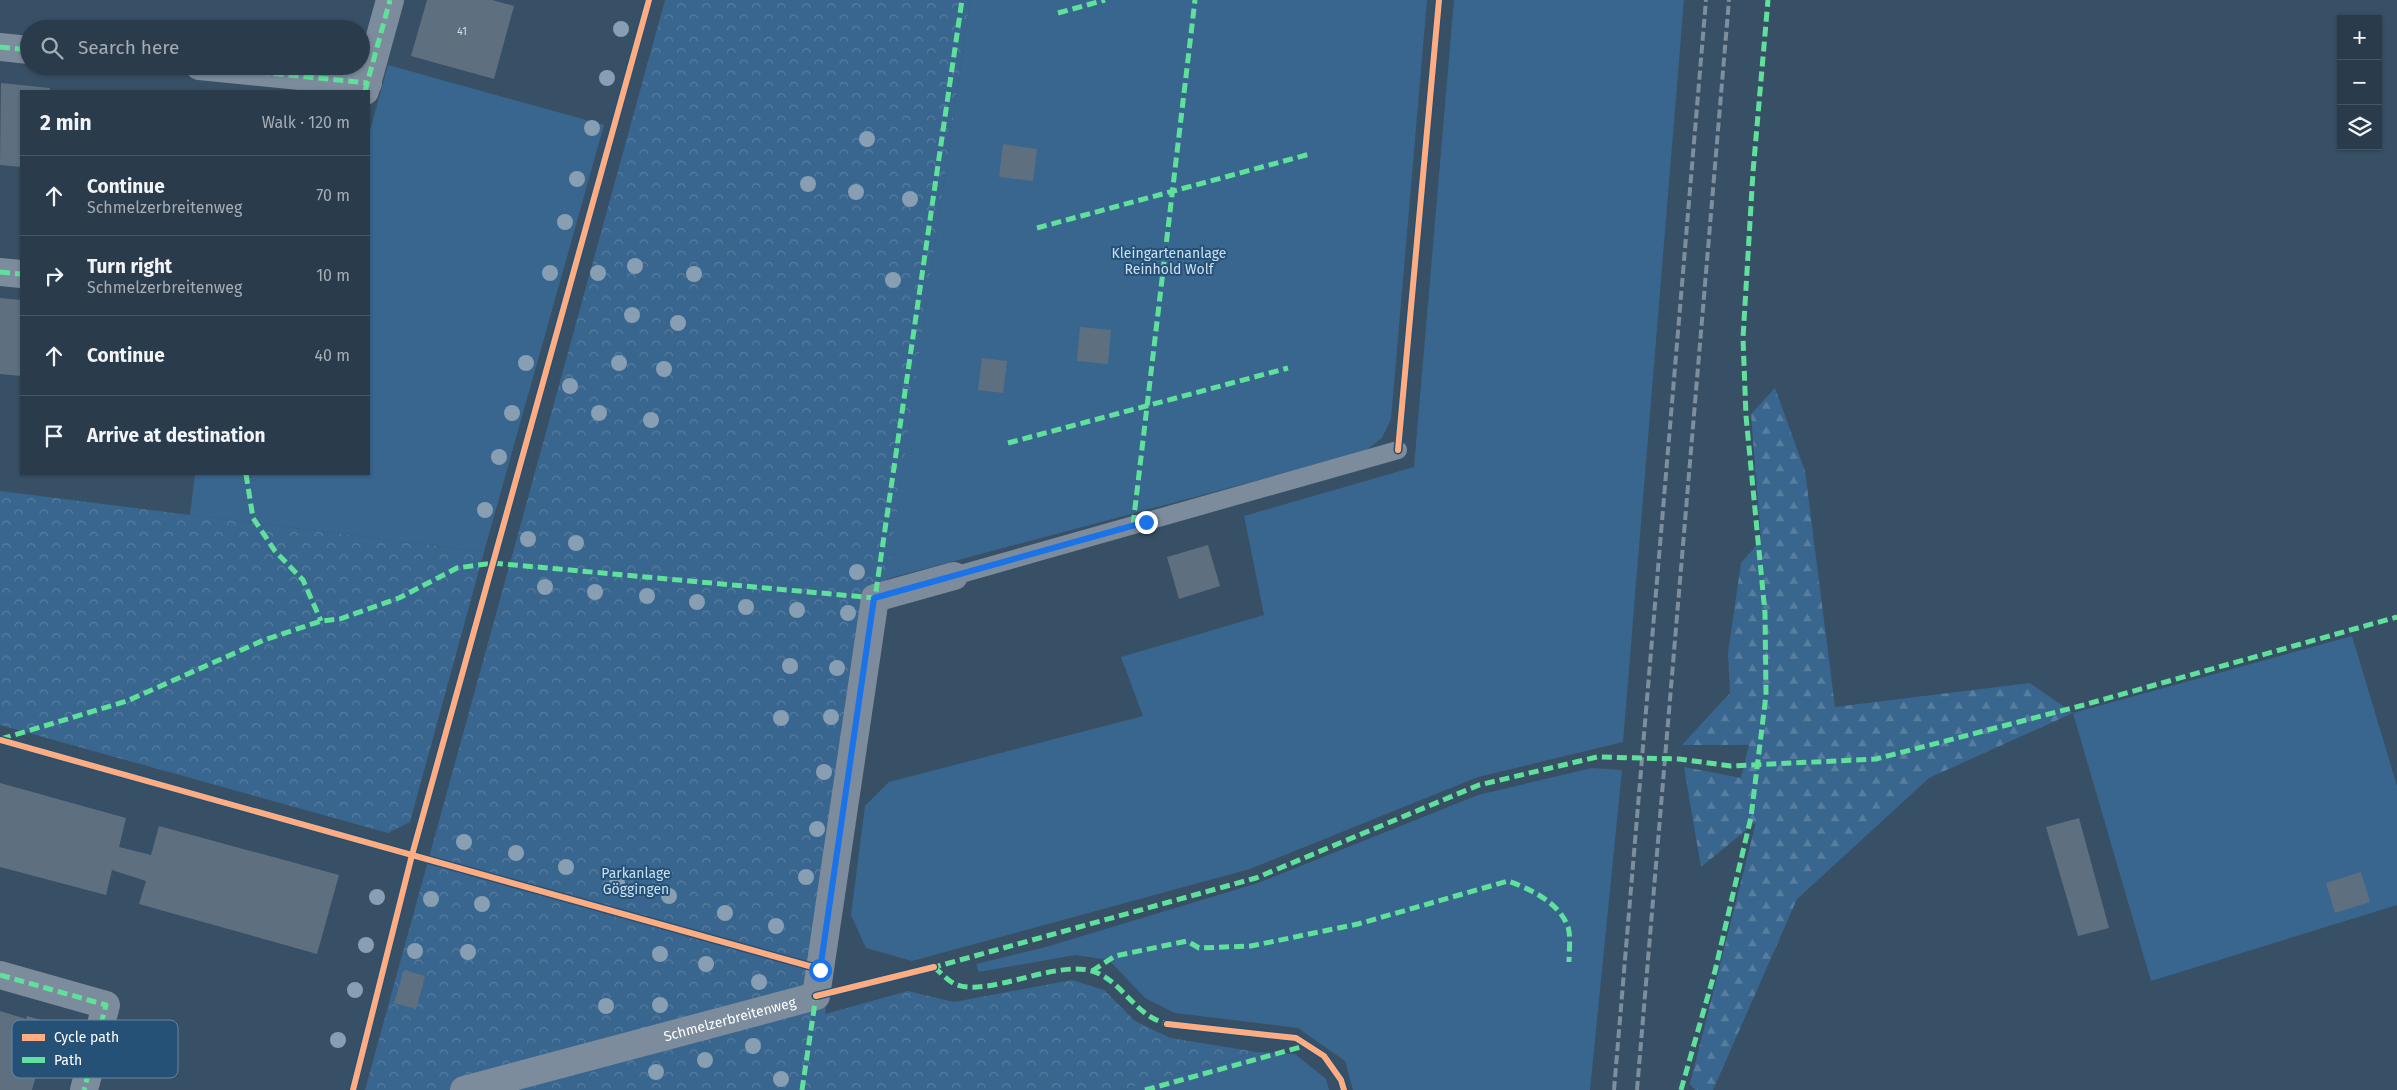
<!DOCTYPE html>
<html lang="en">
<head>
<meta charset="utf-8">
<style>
	:root { --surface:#2a3c4c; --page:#324353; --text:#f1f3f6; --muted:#a5adb5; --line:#465664 }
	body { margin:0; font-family:"Fira Sans",sans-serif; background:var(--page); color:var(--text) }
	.controls { position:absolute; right:15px; top:15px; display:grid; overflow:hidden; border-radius:0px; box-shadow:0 1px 4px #0004 }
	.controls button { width:45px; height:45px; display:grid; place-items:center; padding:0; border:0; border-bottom:1px solid var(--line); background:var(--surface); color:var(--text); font:25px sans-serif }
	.stop { position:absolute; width:15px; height:15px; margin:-11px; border:4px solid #1a73e8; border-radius:50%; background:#fff }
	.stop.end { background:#1a73e8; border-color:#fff; box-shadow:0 1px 5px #0008 }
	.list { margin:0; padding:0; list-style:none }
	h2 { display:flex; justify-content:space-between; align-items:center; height:65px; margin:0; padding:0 20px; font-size:21px }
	h2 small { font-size:16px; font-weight:400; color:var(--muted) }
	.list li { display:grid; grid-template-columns:32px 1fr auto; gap:15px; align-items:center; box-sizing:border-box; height:80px; padding:0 20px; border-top:1px solid var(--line) }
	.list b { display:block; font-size:19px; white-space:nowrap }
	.list p { margin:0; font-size:16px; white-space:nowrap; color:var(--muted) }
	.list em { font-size:16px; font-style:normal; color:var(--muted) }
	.icon { flex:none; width:28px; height:28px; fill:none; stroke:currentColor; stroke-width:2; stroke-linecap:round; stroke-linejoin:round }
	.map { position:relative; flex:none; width:2397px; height:1090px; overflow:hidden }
	.search { position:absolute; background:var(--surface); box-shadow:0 1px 4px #0004; left:20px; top:20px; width:350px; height:55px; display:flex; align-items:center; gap:12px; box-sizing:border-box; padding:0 18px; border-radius:28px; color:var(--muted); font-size:19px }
	.panel { position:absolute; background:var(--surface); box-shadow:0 1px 4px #0004; left:20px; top:90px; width:350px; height:385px; border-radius:0px }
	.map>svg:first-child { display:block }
	.green { fill:#39668e }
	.forest { fill:url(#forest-firs) }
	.park { fill:url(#park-crowns) }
	.building { fill:#5e7080 }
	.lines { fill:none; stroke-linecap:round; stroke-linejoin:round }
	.lane { stroke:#7c8c9c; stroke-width:18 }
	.street { stroke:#7c8c9c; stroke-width:28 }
	.rail { stroke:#7e8e9c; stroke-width:4; stroke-dasharray:9 4; stroke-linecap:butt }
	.quiet { stroke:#60e19b; stroke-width:5; stroke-dasharray:10 5; stroke-linecap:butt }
	.cycleway-casing { stroke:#265177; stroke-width:9 }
	.cycleway { stroke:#ffac80; stroke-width:6 }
	.tree { fill:#889fb3 }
	.route { stroke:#1a73e8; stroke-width:6 }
	.labels { text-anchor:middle; stroke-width:4; stroke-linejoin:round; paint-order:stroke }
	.number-label { font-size:11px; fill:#d7dbdf }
	.park-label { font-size:14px; fill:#c9e0f2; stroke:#265177 }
	.street-label { font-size:14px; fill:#fff; stroke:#265177 }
	.key { fill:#265177; stroke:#6785a0; stroke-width:1 }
	.key-label { font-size:14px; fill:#fff }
</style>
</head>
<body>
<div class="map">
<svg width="2397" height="1090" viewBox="0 0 2397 1090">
	<defs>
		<pattern id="forest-firs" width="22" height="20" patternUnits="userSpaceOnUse" patternTransform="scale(1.25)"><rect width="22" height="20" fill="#39668e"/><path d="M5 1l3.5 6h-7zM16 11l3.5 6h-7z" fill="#577d9f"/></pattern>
		<pattern id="park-crowns" width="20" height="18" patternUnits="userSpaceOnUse" patternTransform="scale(1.25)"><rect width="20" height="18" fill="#39668e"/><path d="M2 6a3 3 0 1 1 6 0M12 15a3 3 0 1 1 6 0" fill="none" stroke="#577d9f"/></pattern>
	</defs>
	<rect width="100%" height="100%" fill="#385065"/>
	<g class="green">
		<polygon points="970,0 1427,0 1391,419 1382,438 1364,452 887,579"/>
		<polygon points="1454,0 1684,0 1623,742 1478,777 1250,869 912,961 866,948 851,915 865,806 889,782 1143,716 1121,657 1264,615 1244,516 1414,467"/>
		<polygon points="388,65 604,125 484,552 190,515 195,474 369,474 369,134"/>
		<polygon points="2352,636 2397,786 2397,905 2151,981 2073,713"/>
		<polygon points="1592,768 1622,770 1590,1090 1353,1090 1345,1061 1298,1028 1175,1013 1145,998 1109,960 1075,955 979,972 976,964 1046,947 1258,883 1478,795"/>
		<polygon points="1257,1052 1295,1054 1326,1079 1329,1090 1122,1090"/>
	</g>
	<polygon class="forest" points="1775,388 1805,471 1835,707 2030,683 2073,713 1929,778 1797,899 1713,1090 1695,1090 1690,1084 1756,822 1701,867 1684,767 1741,778 1749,745 1682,745 1730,693 1728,653 1741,563 1761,540 1751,414"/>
	<g class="park">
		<polygon points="665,0 970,0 825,1014 908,991 954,1002 1072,980 1104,990 1135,1021 1170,1038 1257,1052 1122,1090 365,1090"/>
		<polygon points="0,491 484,552 410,822 388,833 0,725"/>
	</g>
	<g class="building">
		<polygon points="427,0 492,0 514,6 494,79 411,56"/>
		<polygon points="1,83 50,88 50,91 21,91 21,167 0,165"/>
		<polygon points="1003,144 1037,149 1033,181 999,177"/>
		<polygon points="0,298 21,300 21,376 0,374"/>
		<polygon points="1080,327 1111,330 1108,364 1077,361"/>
		<polygon points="982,358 1007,361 1003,393 978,390"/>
		<polygon points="1208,545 1220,586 1179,599 1167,557"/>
		<polygon points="0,783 126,818 119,847 151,855 159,826 339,875 317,954 139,904 146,881 112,870 106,895 0,867"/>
		<polygon points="2079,818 2109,928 2078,936 2046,827"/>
		<polygon points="2361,872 2370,902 2335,913 2326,883"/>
		<polygon points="404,970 425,976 416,1009 394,1003"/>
		<polygon points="0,1011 26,1019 27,1016 51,1023 32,1090 0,1090"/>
	</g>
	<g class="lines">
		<polyline class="lane" points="954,576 1398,450"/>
		<g class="street">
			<polyline points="0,47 29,50"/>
			<polyline points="199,66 368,83"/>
			<polyline points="365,91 390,0"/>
			<polyline points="0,272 21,274"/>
			<polyline points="0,975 106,1005 84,1090"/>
			<path id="s1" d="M 464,1090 L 816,996 L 875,598 L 954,576"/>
		</g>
		<g class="rail">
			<polyline points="1614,1090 1706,0"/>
			<polyline points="1637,1090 1729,0"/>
		</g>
		<g class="quiet">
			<polyline points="1058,13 1105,0"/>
			<polyline points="0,47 29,50"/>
			<polyline points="199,66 368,83"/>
			<polyline points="365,91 390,0"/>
			<polyline points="1037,228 1310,154"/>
			<polyline points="0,272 21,274"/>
			<polyline points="1008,443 1288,368"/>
			<polyline points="246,474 253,518 275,551 303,580 321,621"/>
			<polyline points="1133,525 1195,0"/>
			<polyline points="1,739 127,701 264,640 321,621 340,619 399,598 457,568 493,563 875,598 962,0"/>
			<path d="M 934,967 C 940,972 948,981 955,984 C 987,998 1054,960 1092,971 C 1123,980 1136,1020 1171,1024"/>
			<polyline points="931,968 1256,878 1479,785 1597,757 1679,759 1731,766 1876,759 2080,706 2397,617"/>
			<path d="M 1092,971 L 1115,956 L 1187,941 L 1199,948 L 1251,946 L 1358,924 L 1508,881 C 1530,889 1559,902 1568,927 C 1571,936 1569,952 1569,962"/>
			<polyline points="0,975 106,1005 84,1090"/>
			<polyline points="802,1090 816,996 819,996"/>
			<polyline points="1145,1090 1308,1045"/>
			<polyline points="1681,1090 1715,971 1751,817 1766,695 1765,613 1746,416 1743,338 1753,172 1768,0"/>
		</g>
		<g class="cycleway-casing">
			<g id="cycleway">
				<polyline points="1398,450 1439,0"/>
				<polyline points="0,740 820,969"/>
				<polyline points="816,996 934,967"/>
				<polyline points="1167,1024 1296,1038 1324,1056 1341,1080 1344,1090"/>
				<polyline points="353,1090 412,855 649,0"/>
			</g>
		</g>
		<use href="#cycleway" class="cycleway"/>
	</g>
	<g class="tree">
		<circle cx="621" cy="29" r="8"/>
		<circle cx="607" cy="78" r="8"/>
		<circle cx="592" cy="128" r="8"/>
		<circle cx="867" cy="139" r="8"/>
		<circle cx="577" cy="179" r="8"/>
		<circle cx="808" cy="184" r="8"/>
		<circle cx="856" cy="192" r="8"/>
		<circle cx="910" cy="199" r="8"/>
		<circle cx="565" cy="222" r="8"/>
		<circle cx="635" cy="266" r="8"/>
		<circle cx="550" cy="273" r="8"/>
		<circle cx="598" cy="273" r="8"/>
		<circle cx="694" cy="274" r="8"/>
		<circle cx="893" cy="280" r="8"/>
		<circle cx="632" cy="315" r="8"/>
		<circle cx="678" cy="323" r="8"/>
		<circle cx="526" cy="363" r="8"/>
		<circle cx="619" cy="363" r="8"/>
		<circle cx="664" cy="369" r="8"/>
		<circle cx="570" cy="386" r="8"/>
		<circle cx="512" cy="413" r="8"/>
		<circle cx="599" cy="413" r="8"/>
		<circle cx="651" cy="420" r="8"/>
		<circle cx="499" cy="457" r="8"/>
		<circle cx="485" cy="510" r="8"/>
		<circle cx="528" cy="539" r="8"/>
		<circle cx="576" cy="543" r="8"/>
		<circle cx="857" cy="572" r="8"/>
		<circle cx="545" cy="587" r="8"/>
		<circle cx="595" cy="592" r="8"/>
		<circle cx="647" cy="596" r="8"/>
		<circle cx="697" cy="602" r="8"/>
		<circle cx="746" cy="607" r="8"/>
		<circle cx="797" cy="610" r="8"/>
		<circle cx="848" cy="613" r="8"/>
		<circle cx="790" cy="666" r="8"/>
		<circle cx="837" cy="668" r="8"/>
		<circle cx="831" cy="717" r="8"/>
		<circle cx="781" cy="718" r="8"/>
		<circle cx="824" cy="772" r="8"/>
		<circle cx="817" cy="829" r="8"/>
		<circle cx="464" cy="842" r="8"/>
		<circle cx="516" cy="853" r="8"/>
		<circle cx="566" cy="867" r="8"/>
		<circle cx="806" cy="877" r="8"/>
		<circle cx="617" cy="883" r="8"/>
		<circle cx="669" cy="896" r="8"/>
		<circle cx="377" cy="897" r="8"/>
		<circle cx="431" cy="899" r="8"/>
		<circle cx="482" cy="904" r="8"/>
		<circle cx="725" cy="913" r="8"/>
		<circle cx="776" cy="926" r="8"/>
		<circle cx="366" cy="945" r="8"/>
		<circle cx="415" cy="951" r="8"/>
		<circle cx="468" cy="952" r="8"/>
		<circle cx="660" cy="954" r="8"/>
		<circle cx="706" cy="964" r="8"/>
		<circle cx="759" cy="982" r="8"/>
		<circle cx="355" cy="990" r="8"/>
		<circle cx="660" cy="1005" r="8"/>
		<circle cx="606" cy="1006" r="8"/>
		<circle cx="338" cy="1040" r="8"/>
		<circle cx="753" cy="1046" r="8"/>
		<circle cx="705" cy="1060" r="8"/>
		<circle cx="656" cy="1072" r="8"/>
		<circle cx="781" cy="1079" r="8"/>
	</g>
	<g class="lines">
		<polyline class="route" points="820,970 874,598 1146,522"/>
	</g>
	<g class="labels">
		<g class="number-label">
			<text x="462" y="35">41</text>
		</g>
		<g class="park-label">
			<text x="1169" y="258">Kleingartenanlage<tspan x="1169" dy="16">Reinhold Wolf</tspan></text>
			<text x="636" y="878">Parkanlage<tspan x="636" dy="16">Göggingen</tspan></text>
		</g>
		<g class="street-label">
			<text dy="5" stroke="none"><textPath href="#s1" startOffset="275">Schmelzerbreitenweg</textPath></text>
		</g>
	</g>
	<rect x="12" y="1020" width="166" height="58" rx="8" class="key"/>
	<rect x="22" y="1034" width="23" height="7" fill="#ffac80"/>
	<rect x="22" y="1057" width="23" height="6" fill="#60e19b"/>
	<g class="key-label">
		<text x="54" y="1042">Cycle path</text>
		<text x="54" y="1065">Path</text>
	</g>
</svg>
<div class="controls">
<button>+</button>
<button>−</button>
<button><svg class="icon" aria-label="layers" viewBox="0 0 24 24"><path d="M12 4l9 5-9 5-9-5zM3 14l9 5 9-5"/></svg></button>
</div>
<div class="stop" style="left:820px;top:970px"></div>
<div class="stop end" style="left:1146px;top:522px"></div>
<div class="search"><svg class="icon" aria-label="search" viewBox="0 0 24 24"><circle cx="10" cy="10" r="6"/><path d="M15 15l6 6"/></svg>Search here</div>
<section class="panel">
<h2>2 min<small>Walk · 120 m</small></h2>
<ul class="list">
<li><svg class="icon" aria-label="ahead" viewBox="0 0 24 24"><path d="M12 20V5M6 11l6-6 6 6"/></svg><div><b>Continue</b><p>Schmelzerbreitenweg</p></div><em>70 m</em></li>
<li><svg class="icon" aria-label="right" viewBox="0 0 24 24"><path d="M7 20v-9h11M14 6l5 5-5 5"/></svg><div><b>Turn right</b><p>Schmelzerbreitenweg</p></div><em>10 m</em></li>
<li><svg class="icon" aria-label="ahead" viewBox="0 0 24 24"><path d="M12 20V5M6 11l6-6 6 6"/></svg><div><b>Continue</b></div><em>40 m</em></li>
<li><svg class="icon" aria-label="arrive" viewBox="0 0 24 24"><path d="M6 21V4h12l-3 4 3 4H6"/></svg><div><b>Arrive at destination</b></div></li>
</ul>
</section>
</div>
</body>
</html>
